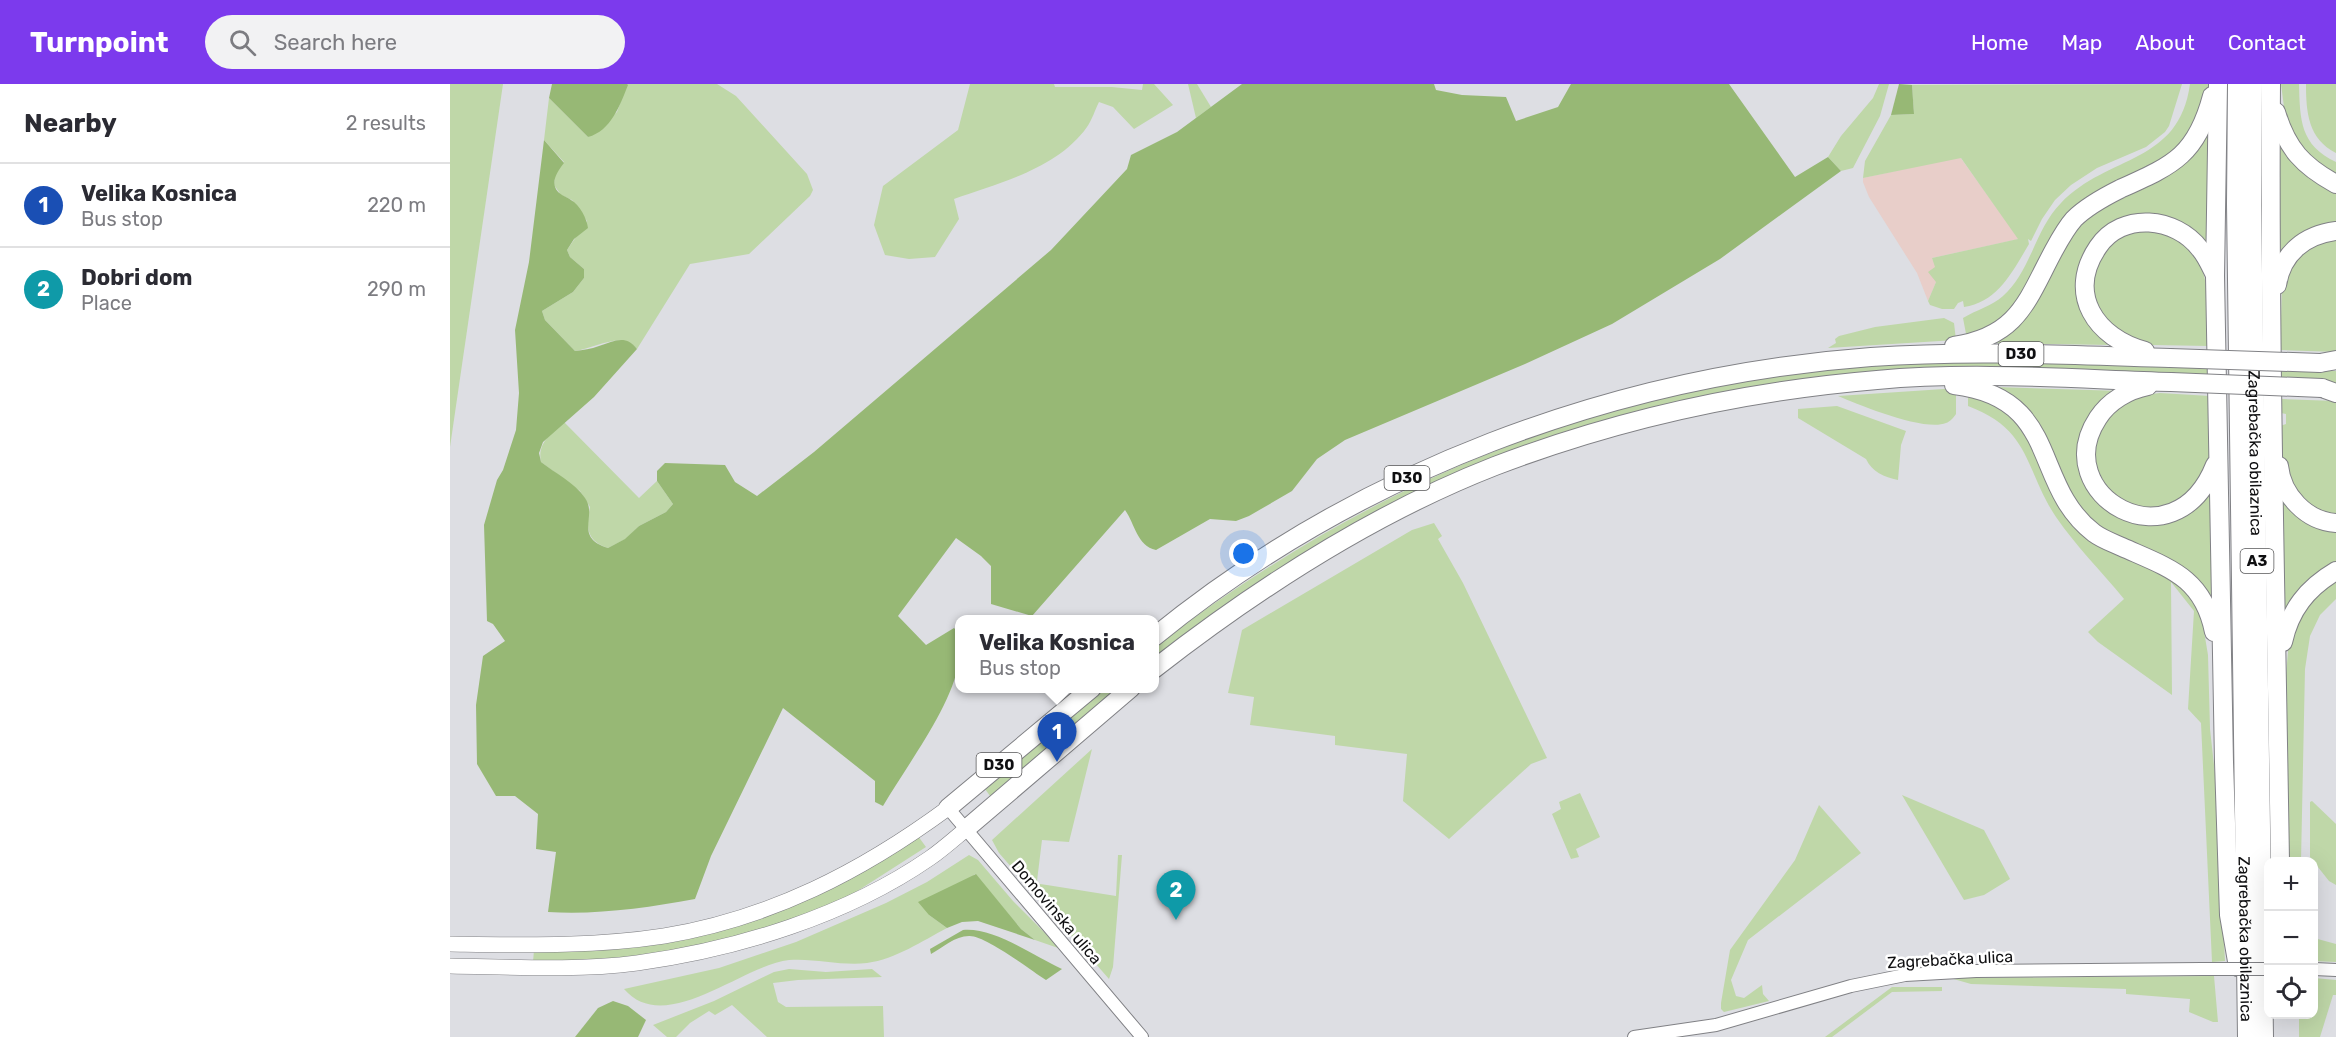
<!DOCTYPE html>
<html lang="en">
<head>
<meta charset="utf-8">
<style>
	:root { --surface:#fff; --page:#f2f2f3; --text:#2b2b33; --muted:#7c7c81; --line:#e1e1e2; --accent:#7c3aed }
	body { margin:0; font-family:Rubik,sans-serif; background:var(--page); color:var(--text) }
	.controls { position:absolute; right:18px; bottom:18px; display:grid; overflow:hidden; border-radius:12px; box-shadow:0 6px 24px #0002 }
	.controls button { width:54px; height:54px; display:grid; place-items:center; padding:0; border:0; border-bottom:2px solid var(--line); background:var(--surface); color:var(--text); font:30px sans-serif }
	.you { position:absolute; left:794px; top:470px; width:21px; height:21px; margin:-15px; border:4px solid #fff; border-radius:50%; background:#1a73e8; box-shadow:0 0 0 9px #1a73e833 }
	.badge { display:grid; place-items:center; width:39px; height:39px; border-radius:50%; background:var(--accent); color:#fff; font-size:20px; font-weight:700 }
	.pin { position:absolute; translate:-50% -50px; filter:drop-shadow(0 2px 3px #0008) }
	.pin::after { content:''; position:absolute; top:32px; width:21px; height:18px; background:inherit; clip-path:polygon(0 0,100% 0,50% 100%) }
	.popup { position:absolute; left:505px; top:531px; width:204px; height:78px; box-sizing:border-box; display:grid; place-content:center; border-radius:12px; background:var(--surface); filter:drop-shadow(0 2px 4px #0005); font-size:20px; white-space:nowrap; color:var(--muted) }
	.popup b { font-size:22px; color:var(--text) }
	.popup::after { content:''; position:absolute; left:50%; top:100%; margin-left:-12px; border:12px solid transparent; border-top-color:var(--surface) }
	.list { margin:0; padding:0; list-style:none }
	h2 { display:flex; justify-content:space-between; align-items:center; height:78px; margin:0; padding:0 24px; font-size:26px }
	h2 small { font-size:20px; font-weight:400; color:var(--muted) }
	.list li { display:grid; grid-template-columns:39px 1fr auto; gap:18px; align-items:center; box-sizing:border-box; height:84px; padding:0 24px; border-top:2px solid var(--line) }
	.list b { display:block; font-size:22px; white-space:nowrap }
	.list p { margin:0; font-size:20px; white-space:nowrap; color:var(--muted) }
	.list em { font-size:20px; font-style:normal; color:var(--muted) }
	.icon { flex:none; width:33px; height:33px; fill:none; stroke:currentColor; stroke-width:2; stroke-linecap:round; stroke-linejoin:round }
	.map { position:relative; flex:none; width:1886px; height:953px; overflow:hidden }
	header { display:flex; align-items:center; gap:36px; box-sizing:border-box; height:84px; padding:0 30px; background:var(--accent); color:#fff }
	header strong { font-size:28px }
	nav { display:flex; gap:33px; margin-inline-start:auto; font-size:21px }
	.search { width:420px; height:54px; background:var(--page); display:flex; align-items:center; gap:15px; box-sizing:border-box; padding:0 21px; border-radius:33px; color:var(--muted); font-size:22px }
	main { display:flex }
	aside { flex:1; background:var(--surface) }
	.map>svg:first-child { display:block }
	.industrial { fill:#e8cec9 }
	.green { fill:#bfd7a8 }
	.forest { fill:#97b875 }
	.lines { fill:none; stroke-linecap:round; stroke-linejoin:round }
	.minor-casing { stroke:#808185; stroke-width:14 }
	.major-casing { stroke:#808185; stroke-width:16 }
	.highway-casing { stroke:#808185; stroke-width:20 }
	.minor { stroke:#fff; stroke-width:12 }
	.major { stroke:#fff; stroke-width:15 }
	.highway { stroke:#fff; stroke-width:18 }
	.minor-bridge-casing { stroke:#808185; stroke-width:14; stroke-linecap:butt }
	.highway-bridge-casing { stroke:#808185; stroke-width:20; stroke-linecap:butt }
	.minor-bridge { stroke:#fff; stroke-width:12 }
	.highway-bridge { stroke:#fff; stroke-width:18 }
	.labels { text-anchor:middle; stroke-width:5; stroke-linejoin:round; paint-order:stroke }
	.shield { fill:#fff; stroke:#575758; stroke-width:1.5 }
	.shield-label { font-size:15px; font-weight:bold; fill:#0f0f11 }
	.street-label { font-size:16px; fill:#0f0f11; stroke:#fff }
</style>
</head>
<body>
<header>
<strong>Turnpoint</strong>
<div class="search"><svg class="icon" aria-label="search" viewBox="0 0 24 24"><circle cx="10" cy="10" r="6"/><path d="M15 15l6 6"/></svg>Search here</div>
<nav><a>Home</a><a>Map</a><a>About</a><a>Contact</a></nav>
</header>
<main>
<aside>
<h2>Nearby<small>2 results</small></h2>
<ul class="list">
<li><span class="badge" style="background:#1a4fb4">1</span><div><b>Velika Kosnica</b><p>Bus stop</p></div><em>220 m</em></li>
<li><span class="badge" style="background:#0f9aa8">2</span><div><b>Dobri dom</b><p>Place</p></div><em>290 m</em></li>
</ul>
</aside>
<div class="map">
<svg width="1886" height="953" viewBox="0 0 1886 953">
	<rect width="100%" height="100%" fill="#dddee3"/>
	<polygon class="industrial" points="1510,73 1569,155 1482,174 1486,183 1486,198 1478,217 1467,189 1419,113 1413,98 1413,94"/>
	<g class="green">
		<polygon points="0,0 53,0 0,363"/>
		<path d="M 177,0 L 267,0 L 286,12 L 357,90 L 363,106 L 360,112 L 299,170 L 240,180 L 187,265 C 173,246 146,264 125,267 L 95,236 L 92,227 L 123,208 L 134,194 L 134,185 L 120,173 L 117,166 L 137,137 L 122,116 L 111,111 L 104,101 L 105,89 L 114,78 L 94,56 L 99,14 L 138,53 L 167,28 Z"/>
		<path d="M 520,0 L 604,0 L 605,3 L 662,3 L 692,6 L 693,0 L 704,0 L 723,21 L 684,45 L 663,23 L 649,18 C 645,26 642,36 637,43 C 607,85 549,99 504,115 L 509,135 L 485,173 L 459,175 L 435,171 L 424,141 L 433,102 L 508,46 Z"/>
		<polygon points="738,0 747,0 761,23 746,34"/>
		<polygon points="1429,0 1439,0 1430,32 1403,84 1391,87 1378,73 1391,52 1423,14"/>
		<path d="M 1732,0 L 1719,42 L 1715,48 L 1696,63 L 1647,84 L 1621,101 L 1605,116 L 1592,135 L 1581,157 L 1578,155 L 1579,160 C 1563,187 1548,218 1514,223 L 1513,217 L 1508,219 L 1504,225 L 1492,225 L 1480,221 L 1478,217 L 1486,198 L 1478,188 L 1485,183 L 1482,174 L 1568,155 L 1511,74 L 1413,94 L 1415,77 L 1441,31 L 1464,30 L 1462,1 Z"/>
		<path d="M 1740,0 L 1759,0 L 1757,17 L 1735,63 L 1642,117 L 1568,226 L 1517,255 L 1513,234 C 1526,226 1542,222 1553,212 C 1581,187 1585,145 1611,119 C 1658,70 1729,81 1740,0 Z"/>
		<path d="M 1831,0 L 1849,0 C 1850,36 1850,61 1886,78 L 1886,93 L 1853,68 L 1835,31 Z"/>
		<path d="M 1856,0 L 1886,0 L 1886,69 C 1858,55 1856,28 1856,0 Z"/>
		<polygon points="1761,46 1761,171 1699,133 1634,181 1662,261 1539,259 1563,246 1581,228 1621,153 1639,131"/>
		<polygon points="1829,51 1886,106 1886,142 1829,175"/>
		<path d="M 1690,145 C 1763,143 1758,209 1759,262 L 1702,261 L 1686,257 L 1660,244 L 1644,217 L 1643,188 L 1658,162 L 1672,151 Z"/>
		<polygon points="1886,152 1886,268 1830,266 1832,203 1850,168"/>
		<polygon points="1494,234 1504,239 1506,256 1378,264 1386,259 1385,255 1389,252 1425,243"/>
		<path d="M 1504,276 L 1760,283 L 1760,292 L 1339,299 L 1016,389 L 705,579 L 705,563 C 848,453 1007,368 1182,322 C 1208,315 1235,306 1261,302 C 1304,294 1348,286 1391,282 C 1429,279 1467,278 1504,276 Z"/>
		<polygon points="1830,286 1886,287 1886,299 1831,295"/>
		<polygon points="1546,303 1672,307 1664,311 1634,383 1697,437 1763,398 1765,525 1678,460 1636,434"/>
		<path d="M 1494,305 L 1506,306 L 1506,330 C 1504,333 1500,338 1496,339 C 1475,348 1409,321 1388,312 Z"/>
		<path d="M 1518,307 L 1568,335 L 1620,432 L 1732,500 L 1757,536 L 1754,547 L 1758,571 L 1760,645 L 1765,690 L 1775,877 L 1762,878 L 1751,639 L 1738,625 L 1744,527 L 1721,498 L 1722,611 L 1648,558 L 1638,548 L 1674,515 C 1652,488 1625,461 1606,433 C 1574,385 1582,346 1518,322 Z"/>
		<polygon points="1710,309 1760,312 1759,372 1756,387 1732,417 1691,426 1662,411 1645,382 1647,348 1665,323 1693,311"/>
		<polygon points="1831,315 1886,317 1886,434 1849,416 1832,374 1830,342 1836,340 1836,330 1831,329"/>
		<path d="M 1387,322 L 1456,347 L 1451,361 L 1448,396 C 1434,393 1422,388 1416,375 L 1348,334 L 1348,325 Z"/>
		<path d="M 114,338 L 189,414 L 207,397 L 223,420 L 216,428 L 189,442 L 176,455 L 158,464 C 136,457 136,443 140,423 L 130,407 L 91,378 C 87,359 101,350 114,338 Z"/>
		<polygon points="1831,417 1837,417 1886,445 1886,482 1835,532"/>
		<polygon points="984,439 992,452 988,455 1013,499 1097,674 1081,680 999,755 953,717 957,670 885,661 885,652 800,641 804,613 778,609 792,546 962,446"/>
		<polygon points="1886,495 1886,515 1870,531 1860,552 1855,585 1851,777 1835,778 1837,658 1836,591 1839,556 1862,513"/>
		<path d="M 651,605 L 673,605 L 543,716 L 535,705 C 575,672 611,637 651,605 Z"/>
		<polygon points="642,665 619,758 592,756 587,797 590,800 597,801 666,812 668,771 672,771 663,883 659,895 549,769 542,756"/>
		<polygon points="1130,709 1150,753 1126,765 1129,773 1121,775 1102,730 1111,725 1109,718"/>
		<polygon points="1452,711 1534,746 1560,795 1534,811 1514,816"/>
		<polygon points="1862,717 1886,740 1886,801 1879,797 1860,773 1860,718"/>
		<polygon points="1369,721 1411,769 1298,856 1281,896 1286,912 1294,914 1312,901 1313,910 1319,917 1274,928 1271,925 1271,919 1280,866 1345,776"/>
		<polygon points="468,752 476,763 398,813 366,828 267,859 197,873 83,878 84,866 237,852"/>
		<path d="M 519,771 L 528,776 L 563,817 L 611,865 L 585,856 L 571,845 L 525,790 L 479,831 L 497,844 C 472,857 446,875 417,879 C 391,882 365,874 339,876 C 292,881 215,953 174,905 L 269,884 L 346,858 L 436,819 L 477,798 Z"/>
		<polygon points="1864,854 1886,860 1886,878 1864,877"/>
		<polygon points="339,885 376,888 422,885 432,893 348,896 323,899 328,918 336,923 433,922 434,953 317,953 282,921 265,931 259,927 240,939 226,953 217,953 203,941 264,917 324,888"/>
		<polygon points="1764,892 1768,938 1763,938 1739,928 1740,915 1676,910 1676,905 1521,900 1500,894"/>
		<polygon points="1864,894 1886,896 1886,911 1883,911 1870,953 1849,953 1849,931 1864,930"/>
		<polygon points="1442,903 1492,903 1492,907 1442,908 1382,953 1375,953"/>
	</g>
	<g class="forest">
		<path d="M 102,0 L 177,0 L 178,1 C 170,21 161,47 138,53 L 99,14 Z"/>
		<path d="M 792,0 L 984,0 L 986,6 L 1012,11 L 1056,13 L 1066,37 L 1108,23 L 1121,0 L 1279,0 L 1345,93 L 1378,73 L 1391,87 L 1270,175 L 1162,240 L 1075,280 L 895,356 L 867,375 L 842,407 L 799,432 L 786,437 L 760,435 L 706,466 C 687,462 685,440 675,426 L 582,532 L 541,520 L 541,482 L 531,472 L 506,454 L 448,532 L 476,561 L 504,544 L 509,549 C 510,559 511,569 509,578 C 501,624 457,681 433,722 L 425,718 L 425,697 L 333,624 L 261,772 L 245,815 C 196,824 147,831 98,828 L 106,768 L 86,765 L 88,730 L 65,712 L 46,712 L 27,680 L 26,621 L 33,572 L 55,557 L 43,540 L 37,537 L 34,441 L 47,396 L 53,386 L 66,346 L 69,309 L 65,246 L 79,178 L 94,56 L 114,79 C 106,89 98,102 112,111 C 115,113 119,114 121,116 C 130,121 137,135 138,144 L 124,155 L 117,166 L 120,173 L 134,185 L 134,194 L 123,208 L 92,227 L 95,236 L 125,267 C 133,266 141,265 149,262 C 164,257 176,250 187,265 L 144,313 L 93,358 L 89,369 L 91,378 C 105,389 125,399 135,414 C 148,432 123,453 158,464 L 175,455 L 189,442 L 216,428 L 223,420 L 207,397 L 207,387 L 215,379 L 275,381 L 285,398 L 307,412 L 364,368 L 601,166 L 677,85 L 681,71 L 727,48 Z"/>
		<polygon points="1449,0 1462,1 1464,30 1441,31"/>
		<polygon points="526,790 571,845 585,856 528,837 512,838 497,844 479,831 468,818"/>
		<path d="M 513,846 C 544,843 584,872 612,885 L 596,896 C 580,886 535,851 519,852 C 505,852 492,864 481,870 L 480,865 Z"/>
		<polygon points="163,917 178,922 196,936 188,953 125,953 148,924"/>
	</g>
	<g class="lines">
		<g class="minor-casing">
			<g id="minor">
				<polyline points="498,724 692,953"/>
				<polyline points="1864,885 1886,886"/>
				<polyline points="1184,953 1266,941 1401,902 1455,891 1526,887 1752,885"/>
			</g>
		</g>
		<g class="major-casing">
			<g id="major">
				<path d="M 0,860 C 71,861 143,863 214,852 C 321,834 411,788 498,724"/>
				<path d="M 0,882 C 62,883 125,887 187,879 C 288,865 396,832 480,774 C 493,765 504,755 516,745"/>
			</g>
		</g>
		<g class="highway-casing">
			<g id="highway">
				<polyline points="1768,0 1765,192 1774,678 1779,831 1788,883"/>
				<path id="s1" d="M 1787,0 L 1786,120 L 1797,953"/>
				<path id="s2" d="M 1803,0 L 1802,121 L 1814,953"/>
				<path d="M 1821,0 C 1819,259 1826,518 1830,778"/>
				<path d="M 1826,28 C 1837,65 1853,82 1886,100"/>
				<path d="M 1827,201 C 1832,169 1855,151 1886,147"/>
				<path d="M 1504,262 C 1569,252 1577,216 1604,166 C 1610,155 1616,144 1624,135 C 1637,122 1654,113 1670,105 C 1723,81 1746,72 1762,12"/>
				<path d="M 1695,267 C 1646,254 1616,210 1648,163 C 1672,127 1726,133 1750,165 C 1756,172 1760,181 1764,189"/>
				<polyline points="1870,279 1886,276"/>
				<path d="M 1504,301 C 1612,314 1580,400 1644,449 C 1652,455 1663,459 1672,463 C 1719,484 1753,493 1764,548"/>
				<path d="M 1698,302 C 1678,306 1659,317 1648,334 C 1597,411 1724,485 1765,381"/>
				<polyline points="1872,304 1886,309"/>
				<path d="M 1829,382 C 1832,411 1856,437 1886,439"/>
				<path d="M 704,553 C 906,388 1162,292 1421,273 C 1521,266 1621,271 1720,274"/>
				<path d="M 1833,558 C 1840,526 1857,504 1886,487"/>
				<path d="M 704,585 C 808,504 922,430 1045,382 C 1168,335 1296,307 1427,296 C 1524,287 1623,295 1721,298"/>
				<polyline points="498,724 642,604"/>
				<polyline points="516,745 681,604"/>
			</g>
		</g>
		<use href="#minor" class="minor"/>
		<use href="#major" class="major"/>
		<use href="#highway" class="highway"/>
		<g class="minor-bridge-casing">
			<polyline id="minor-bridge" points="1752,885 1818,885"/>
		</g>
		<g class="highway-bridge-casing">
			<g id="highway-bridge">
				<polyline points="1720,274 1870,279"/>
				<polyline points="1721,298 1872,304"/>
			</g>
		</g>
		<use href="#minor-bridge" class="minor-bridge"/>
		<use href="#highway-bridge" class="highway-bridge"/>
	</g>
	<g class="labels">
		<g class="shield">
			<rect x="1548.5" y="258" width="45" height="24" rx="4.5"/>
			<rect x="934.5" y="382" width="45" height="24" rx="4.5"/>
			<rect x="1790.5" y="465" width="33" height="24" rx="4.5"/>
			<rect x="526.5" y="669" width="45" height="24" rx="4.5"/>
		</g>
		<g class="shield-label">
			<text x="1571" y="275">D30</text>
			<text x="957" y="399">D30</text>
			<text x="1807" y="482">A3</text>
			<text x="549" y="686">D30</text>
		</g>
		<g class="street-label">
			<text dy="6" stroke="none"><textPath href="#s2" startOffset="369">Zagrebačka obilaznica</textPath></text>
			<text transform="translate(607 828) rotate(50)" y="6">Domovinska ulica</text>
			<text dy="6" stroke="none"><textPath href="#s1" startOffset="855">Zagrebačka obilaznica</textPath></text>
			<text transform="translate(1500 875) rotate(-3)" y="6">Zagrebačka ulica</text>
		</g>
	</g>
</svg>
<div class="controls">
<button>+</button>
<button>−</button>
<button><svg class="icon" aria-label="locate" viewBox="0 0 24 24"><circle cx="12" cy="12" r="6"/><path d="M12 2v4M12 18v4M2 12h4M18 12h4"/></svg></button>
</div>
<div class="you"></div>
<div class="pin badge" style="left:607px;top:678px;background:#1a4fb4">1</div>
<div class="popup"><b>Velika Kosnica</b>Bus stop</div>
<div class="pin badge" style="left:726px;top:836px;background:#0f9aa8">2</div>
</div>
</main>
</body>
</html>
